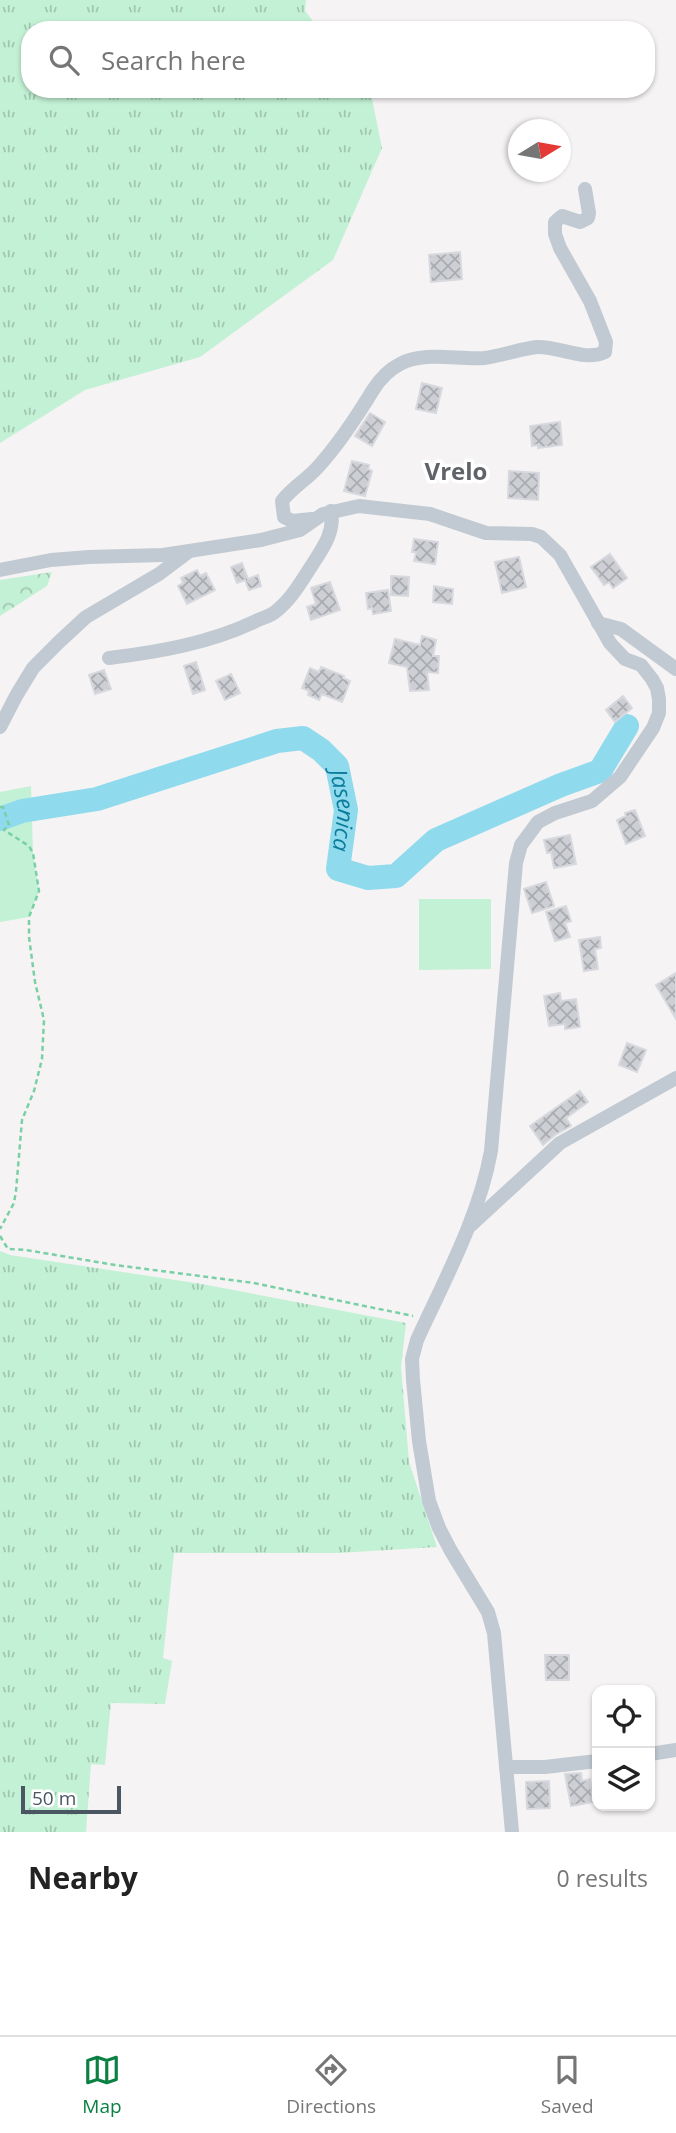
<!DOCTYPE html>
<html lang="en">
<head>
<meta charset="utf-8">
<style>
	:root { --surface:#fff; --page:#f2f2f2; --text:#222; --muted:#767676; --line:#e0e0e0; --accent:#0b8043 }
	body { margin:0; font-family:"Open Sans",sans-serif; background:var(--page); color:var(--text) }
	.controls { position:absolute; right:21px; bottom:21px; display:grid; overflow:hidden; border-radius:14px; box-shadow:0 2px 5px #0004 }
	.controls button { width:63px; height:63px; display:grid; place-items:center; padding:0; border:0; border-bottom:2px solid var(--line); background:var(--surface); color:var(--text); font:35px sans-serif }
	.compass { position:absolute; left:508px; top:119px; width:63px; height:63px; border-radius:50%; background:var(--surface); box-shadow:0 2px 5px #0004; rotate:79deg }
	.scale { position:absolute; left:21px; bottom:18px; width:100px; box-sizing:border-box; padding-left:7px; border:4px solid #4a5661; border-top:0; font-size:19px; line-height:24px; white-space:nowrap; color:#4a5661; -webkit-text-stroke:5px #fff; paint-order:stroke }
	.list { margin:0; padding:0; list-style:none }
	h2 { display:flex; justify-content:space-between; align-items:center; height:91px; margin:0; padding:0 28px; font-size:30px }
	h2 small { font-size:23px; font-weight:400; color:var(--muted) }
	.icon { flex:none; width:38px; height:38px; fill:none; stroke:currentColor; stroke-width:2; stroke-linecap:round; stroke-linejoin:round }
	.map { position:relative; flex:none; width:676px; height:1832px; overflow:hidden }
	.search { position:absolute; background:var(--surface); box-shadow:0 2px 5px #0004; left:21px; right:21px; top:21px; height:77px; display:flex; align-items:center; gap:18px; box-sizing:border-box; padding:0 24px; border-radius:28px; color:var(--muted); font-size:26px }
	.sheet { height:203px; background:var(--surface) }
	nav { display:flex; justify-content:space-around; align-items:center; box-sizing:border-box; height:98px; border-top:2px solid var(--line); background:var(--surface); font-size:19px; color:var(--muted) }
	nav a { display:grid; justify-items:center; gap:4px }
	nav .on { color:var(--accent) }
	.map>svg:first-child { display:block }
	.grass { fill:url(#grass-tufts) }
	.forest { fill:url(#forest-crowns) }
	.park { fill:#c3f1d5 }
	.lines { fill:none; stroke-linecap:round; stroke-linejoin:round }
	.river { stroke:#90daee; stroke-width:24 }
	.building { fill:url(#building-cross-hatch); stroke:#d7d9de; stroke-width:2 }
	.path { stroke:#7ad0a6; stroke-width:2.5; stroke-dasharray:5 3.5; stroke-linecap:butt }
	.minor { stroke:#c1cad2; stroke-width:14 }
	.labels { text-anchor:middle; stroke-width:7; stroke-linejoin:round; paint-order:stroke }
	.water-label { font-size:23px; font-style:italic; fill:#0c7c9b; stroke:#fff }
	.quarter-label { font-size:24px; font-weight:bold; fill:#5f6368; stroke:#fff }
</style>
</head>
<body>
<div class="map">
<svg width="676" height="1832" viewBox="0 0 676 1832">
	<defs>
		<pattern id="grass-tufts" width="24" height="20" patternUnits="userSpaceOnUse" patternTransform="scale(1.75)"><rect width="24" height="20" fill="#c3f1d5"/><path d="M3 7l-1-3M5 7V3M7 7l1-3M15 17l-1-3M17 17v-4M19 17l1-3" fill="none" stroke="#a0c6b0"/></pattern>
		<pattern id="forest-crowns" width="20" height="18" patternUnits="userSpaceOnUse" patternTransform="scale(1.75)"><rect width="20" height="18" fill="#c3f1d5"/><path d="M2 6a3 3 0 1 1 6 0M12 15a3 3 0 1 1 6 0" fill="none" stroke="#a0c6b0"/></pattern>
		<pattern id="building-cross-hatch" width="8" height="8" patternUnits="userSpaceOnUse" patternTransform="scale(1.75)"><rect width="8" height="8" fill="#cdcfd5"/><path d="M0 0l8 8M0 8l8-8" fill="none" stroke="#a8abb0"/></pattern>
	</defs>
	<rect width="100%" height="100%" fill="#f5f3f3"/>
	<g class="grass">
		<polygon points="0,0 306,0 305,11 320,30 30,30 30,89 370,89 382,148 333,260 200,357 85,390 0,443"/>
		<polygon points="0,1251 10,1255 202,1284 406,1323 401,1367 409,1462 437,1547 338,1553 174,1553 163,1658 172,1661 165,1704 111,1703 105,1765 91,1764 86,1832 0,1832"/>
	</g>
	<polygon class="forest" points="52,572 47,586 0,616 0,580"/>
	<g class="park">
		<polygon points="31,786 33,853 39,891 29,917 0,922 0,792"/>
		<polygon points="419,899 491,899 491,969 419,970"/>
	</g>
	<g class="lines">
		<path class="river" id="s1" d="M 0,819 L 22,811 L 97,799 L 277,741 L 303,738 L 321,750 L 337,766 L 346,810 L 338,869 L 368,878 L 396,876 L 436,840 L 561,785 L 600,771 L 627,726"/>
	</g>
	<g class="building">
		<polygon points="460,252 462,279 431,282 429,255"/>
		<polygon points="422,383 442,388 436,413 416,409"/>
		<polygon points="370,413 385,422 372,446 355,436"/>
		<polygon points="560,422 562,445 538,448 538,445 532,446 530,426"/>
		<polygon points="352,461 369,465 368,469 372,471 365,496 344,491"/>
		<polygon points="509,471 539,473 538,500 508,498"/>
		<polygon points="414,539 438,542 435,564 414,561 416,552 412,552"/>
		<polygon points="610,554 627,578 613,588 609,582 604,585 591,567"/>
		<polygon points="519,557 526,587 502,593 495,562"/>
		<polygon points="242,563 248,579 258,575 261,586 249,590 245,580 237,583 231,567"/>
		<polygon points="197,570 200,576 206,573 215,590 187,604 178,586 183,583 181,578"/>
		<polygon points="391,576 409,577 408,596 391,595"/>
		<polygon points="330,582 340,610 311,620 307,607 316,604 311,588"/>
		<polygon points="434,586 453,589 452,604 433,602"/>
		<polygon points="388,590 391,611 373,614 372,608 368,609 366,593"/>
		<polygon points="422,636 436,640 433,656 439,656 438,673 427,672 429,690 410,691 407,667 389,663 395,639 420,645"/>
		<polygon points="196,662 205,690 193,694 184,666"/>
		<polygon points="321,667 344,676 343,678 350,681 342,702 322,694 319,700 308,695 309,691 302,688 310,668 319,672"/>
		<polygon points="104,670 111,689 95,694 89,675"/>
		<polygon points="231,674 240,693 225,700 216,681"/>
		<polygon points="623,696 632,708 615,722 606,710"/>
		<polygon points="635,810 645,836 626,844 617,820 626,816 625,813"/>
		<polygon points="570,835 576,864 554,868 551,852 547,853 544,840"/>
		<polygon points="546,882 554,906 532,913 524,889"/>
		<polygon points="566,906 571,921 565,923 570,937 555,941 546,912"/>
		<polygon points="600,937 601,948 595,949 598,969 584,971 579,940"/>
		<polygon points="676,973 676,1019 656,985"/>
		<polygon points="560,993 561,1001 576,999 580,1027 565,1029 565,1024 549,1026 544,996"/>
		<polygon points="627,1043 646,1050 637,1072 619,1065"/>
		<polygon points="580,1091 588,1102 566,1118 571,1126 555,1135 543,1145 530,1126"/>
		<polygon points="545,1655 569,1655 569,1680 546,1680"/>
		<polygon points="581,1773 582,1781 590,1779 593,1802 571,1806 565,1774"/>
		<polygon points="549,1781 550,1808 527,1809 526,1782"/>
	</g>
	<g class="lines">
		<g class="path">
			<polyline points="0,807 3,807 9,825 4,830 29,846 33,853 39,891 29,917 29,937 35,982 44,1020 42,1059 34,1091 22,1120 16,1191 14,1203 0,1229"/>
			<polyline points="0,1236 8,1249 26,1250 115,1265 254,1283 413,1316"/>
		</g>
		<g class="minor">
			<path d="M 312,519 L 292,521 L 284,517 L 282,501 C 292,488 306,480 317,468 C 339,444 356,418 373,390 C 380,379 388,370 400,364 C 425,351 457,360 484,358 C 502,356 519,349 537,347 C 559,346 585,362 605,352 L 606,342 L 590,301 L 560,248 L 555,234 L 555,222 L 562,216 L 580,222 L 588,218 L 589,213 L 585,189"/>
			<path d="M 0,570 L 51,560 L 89,557 L 163,555 L 261,540 L 300,530 L 323,514 L 359,506 L 430,514 L 486,533 L 532,534 L 541,537 L 560,555 L 610,643 L 625,659 L 641,665 L 652,679 L 657,688 L 659,699 L 659,713 L 653,728 L 620,777 L 592,801 L 555,813 L 538,822 L 521,845 L 516,863 L 491,1151 C 479,1217 445,1279 417,1340 L 412,1359 L 413,1380 L 419,1441 L 429,1501 L 439,1528 L 451,1551 L 488,1612 L 494,1633 L 512,1832"/>
			<polyline points="598,623 621,629 676,669"/>
			<path d="M 109,658 C 159,652 210,643 256,621 C 262,618 270,616 275,612 C 291,600 301,582 312,565 C 323,548 335,532 331,511"/>
			<polyline points="0,727 16,696 33,668 60,641 86,617 159,574 187,553"/>
			<polyline points="471,1225 560,1143 676,1078"/>
			<polyline points="650,1754 676,1750"/>
			<polyline points="506,1767 545,1767 597,1761"/>
		</g>
	</g>
	<g class="labels">
		<g class="water-label">
			<text dy="8" stroke="none"><textPath href="#s1" startOffset="404">Jasenica</textPath></text>
		</g>
		<g class="quarter-label">
			<text x="456" y="480">Vrelo</text>
		</g>
	</g>
</svg>
<div class="controls">
<button><svg class="icon" aria-label="locate" viewBox="0 0 24 24"><circle cx="12" cy="12" r="6"/><path d="M12 2v4M12 18v4M2 12h4M18 12h4"/></svg></button>
<button><svg class="icon" aria-label="layers" viewBox="0 0 24 24"><path d="M12 4l9 5-9 5-9-5zM3 14l9 5 9-5"/></svg></button>
</div>
<svg class="compass" viewBox="-18 -18 36 36"><path d="M0-13l5 13h-10z" fill="#e53935"/><path d="M0 13l5-13h-10z" fill="#767676"/></svg>
<div class="scale">50 m</div>
<div class="search"><svg class="icon" aria-label="search" viewBox="0 0 24 24"><circle cx="10" cy="10" r="6"/><path d="M15 15l6 6"/></svg>Search here</div>
</div>
<section class="sheet">
<h2>Nearby<small>0 results</small></h2>
<ul class="list">
</ul>
</section>
<nav>
<a class="on"><svg class="icon" aria-label="map" viewBox="0 0 24 24"><path d="M3 6l6-2 6 2 6-2v14l-6 2-6-2-6 2zM9 4v14M15 6v14"/></svg>Map</a>
<a><svg class="icon" aria-label="directions" viewBox="0 0 24 24"><path d="M12 3l9 9-9 9-9-9zM9 14v-3h6M13 9l2 2-2 2"/></svg>Directions</a>
<a><svg class="icon" aria-label="saved" viewBox="0 0 24 24"><path d="M7 4h10v16l-5-4-5 4z"/></svg>Saved</a>
</nav>
</body>
</html>
